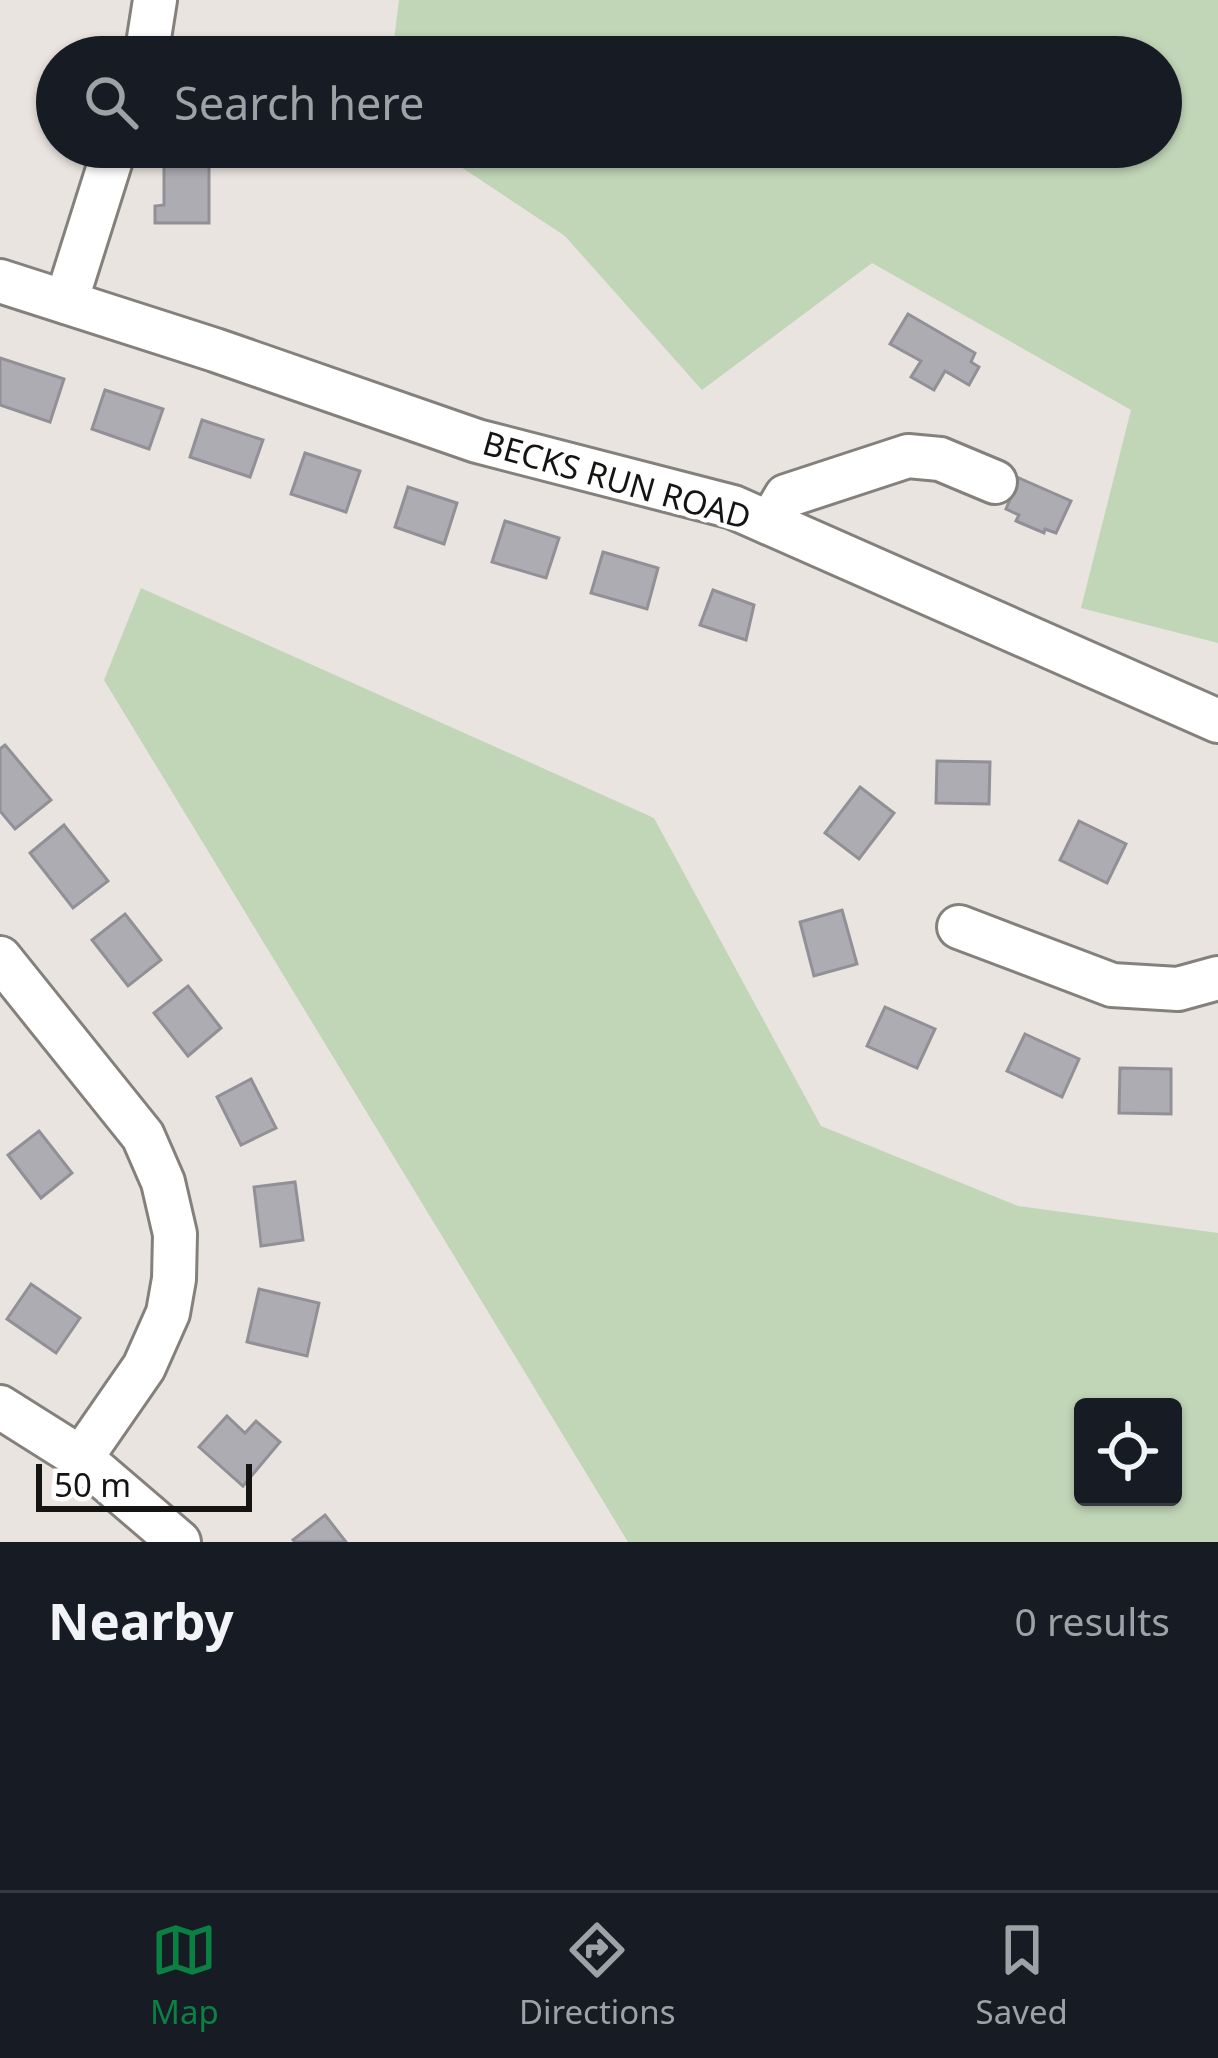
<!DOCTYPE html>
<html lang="en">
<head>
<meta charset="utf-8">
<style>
	:root { --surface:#171b24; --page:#20242c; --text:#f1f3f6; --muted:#9ea1a6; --line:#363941; --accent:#0b8043 }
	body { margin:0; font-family:"Noto Sans",sans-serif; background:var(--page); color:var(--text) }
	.controls { position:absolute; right:36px; bottom:36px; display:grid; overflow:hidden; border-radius:12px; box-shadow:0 3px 9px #0004 }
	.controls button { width:108px; height:108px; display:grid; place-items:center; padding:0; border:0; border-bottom:3px solid var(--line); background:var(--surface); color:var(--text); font:60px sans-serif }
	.scale { position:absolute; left:36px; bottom:30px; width:216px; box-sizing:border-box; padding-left:12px; border:6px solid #161413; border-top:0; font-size:33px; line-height:42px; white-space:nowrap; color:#161413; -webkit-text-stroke:9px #fff; paint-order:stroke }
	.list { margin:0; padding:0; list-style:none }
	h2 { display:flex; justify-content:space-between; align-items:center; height:156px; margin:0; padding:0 48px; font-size:51px }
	h2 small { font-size:39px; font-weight:400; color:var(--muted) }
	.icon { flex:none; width:66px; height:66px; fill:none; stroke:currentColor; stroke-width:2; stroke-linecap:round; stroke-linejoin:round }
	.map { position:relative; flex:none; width:1218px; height:1542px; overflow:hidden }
	.search { position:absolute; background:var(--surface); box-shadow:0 3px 9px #0004; left:36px; right:36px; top:36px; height:132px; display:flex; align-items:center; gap:30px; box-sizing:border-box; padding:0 42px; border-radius:66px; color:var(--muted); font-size:45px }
	.sheet { height:348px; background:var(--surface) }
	nav { display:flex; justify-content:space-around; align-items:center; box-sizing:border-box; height:168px; border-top:3px solid var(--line); background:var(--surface); font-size:33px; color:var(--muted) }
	nav a { display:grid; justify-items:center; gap:6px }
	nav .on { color:var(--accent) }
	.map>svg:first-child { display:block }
	.green { fill:#c1d5b7; fill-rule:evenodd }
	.building { fill:#adacb2; stroke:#919096; stroke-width:3 }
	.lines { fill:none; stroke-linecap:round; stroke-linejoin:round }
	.minor-casing { stroke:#84807b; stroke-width:48 }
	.minor { stroke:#fff; stroke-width:42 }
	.labels { text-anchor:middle; stroke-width:9; stroke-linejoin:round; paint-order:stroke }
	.street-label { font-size:33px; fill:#161413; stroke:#fff }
</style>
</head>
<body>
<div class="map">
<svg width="1218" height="1542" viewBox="0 0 1218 1542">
	<rect width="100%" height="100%" fill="#e9e4df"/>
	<g class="green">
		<polygon points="399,0 1218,0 1218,643 1081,608 1131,410 872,263 702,390 565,236 431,147 1161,147 1161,57 392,57"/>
		<path d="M 141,588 L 654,818 L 821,1126 L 1018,1206 L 1218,1233 L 1218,1542 L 628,1542 L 104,680 ZM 1083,1407 L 1173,1407 L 1173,1497 L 1083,1497 Z"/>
	</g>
	<g class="building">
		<polygon points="156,147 209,147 209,223 155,223 155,206 164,205 164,159 156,159"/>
		<polygon points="908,314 975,353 971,362 979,367 969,385 945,371 934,390 911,377 921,361 890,344"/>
		<polygon points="0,358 64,379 50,422 0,405"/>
		<polygon points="105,390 163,409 149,449 92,429"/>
		<polygon points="202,420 263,440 250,477 190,457"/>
		<polygon points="305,453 360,471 346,512 291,494"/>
		<polygon points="1019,478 1071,501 1056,533 1045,529 1044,533 1016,521 1019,515 1006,509"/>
		<polygon points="408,487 457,503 444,544 395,527"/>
		<polygon points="505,521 559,538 546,578 492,562"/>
		<polygon points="603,552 658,568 647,609 591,593"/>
		<polygon points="713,590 754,605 746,640 700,625"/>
		<polygon points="5,745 51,800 15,829 0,811 0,749"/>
		<polygon points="937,761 990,762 989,804 936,803"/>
		<polygon points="860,787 894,813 859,859 825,833"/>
		<polygon points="1079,821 1126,844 1107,883 1060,860"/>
		<polygon points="64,825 108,881 73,908 30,853"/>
		<polygon points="842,910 857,964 814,976 800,922"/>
		<polygon points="125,914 161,960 128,986 92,940"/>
		<polygon points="188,986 221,1028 188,1056 154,1013"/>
		<polygon points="885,1007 935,1029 917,1068 867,1046"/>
		<polygon points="1025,1034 1079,1059 1062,1097 1007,1071"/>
		<polygon points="1120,1068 1171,1069 1171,1114 1119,1113"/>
		<polygon points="251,1079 276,1128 241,1145 217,1097"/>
		<polygon points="39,1131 72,1173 41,1198 8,1155"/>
		<polygon points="295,1182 303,1240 261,1246 254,1187"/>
		<polygon points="31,1284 80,1318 56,1353 7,1319"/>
		<polygon points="259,1289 319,1303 307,1356 247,1342"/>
		<polygon points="227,1416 245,1433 256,1421 280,1442 243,1486 199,1447"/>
		<polygon points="325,1515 346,1542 295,1542 293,1540"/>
	</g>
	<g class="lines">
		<g class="minor-casing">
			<g id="minor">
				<polyline points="146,57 155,0"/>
				<polyline points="0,281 215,350 477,441 733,507 1218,721"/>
				<polyline points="66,302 115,147"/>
				<polyline points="770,523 786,496 908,456 940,459 995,482"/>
				<polyline points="959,927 1112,985 1178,989 1218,978"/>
				<polyline points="0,958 143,1136 163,1182 175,1234 174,1279 168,1313 144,1367 81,1458"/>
				<polyline points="0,1407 81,1458 179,1542"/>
			</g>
		</g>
		<use href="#minor" class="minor"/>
	</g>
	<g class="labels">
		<g class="street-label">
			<text transform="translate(617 480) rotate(16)" y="12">BECKS RUN ROAD</text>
		</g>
	</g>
</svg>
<div class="controls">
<button><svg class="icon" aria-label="locate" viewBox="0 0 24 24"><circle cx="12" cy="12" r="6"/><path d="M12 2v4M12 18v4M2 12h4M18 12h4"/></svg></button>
</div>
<div class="scale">50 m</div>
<div class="search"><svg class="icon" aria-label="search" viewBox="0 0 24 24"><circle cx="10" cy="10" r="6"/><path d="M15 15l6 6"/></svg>Search here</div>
</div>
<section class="sheet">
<h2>Nearby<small>0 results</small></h2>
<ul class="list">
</ul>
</section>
<nav>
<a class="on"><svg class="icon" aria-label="map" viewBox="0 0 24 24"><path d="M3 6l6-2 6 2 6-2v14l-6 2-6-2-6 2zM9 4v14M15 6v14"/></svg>Map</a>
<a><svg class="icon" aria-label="directions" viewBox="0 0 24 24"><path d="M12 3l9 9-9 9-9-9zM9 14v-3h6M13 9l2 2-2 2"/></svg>Directions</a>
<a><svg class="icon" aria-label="saved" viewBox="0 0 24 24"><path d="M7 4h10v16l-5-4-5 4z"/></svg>Saved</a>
</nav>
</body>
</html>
